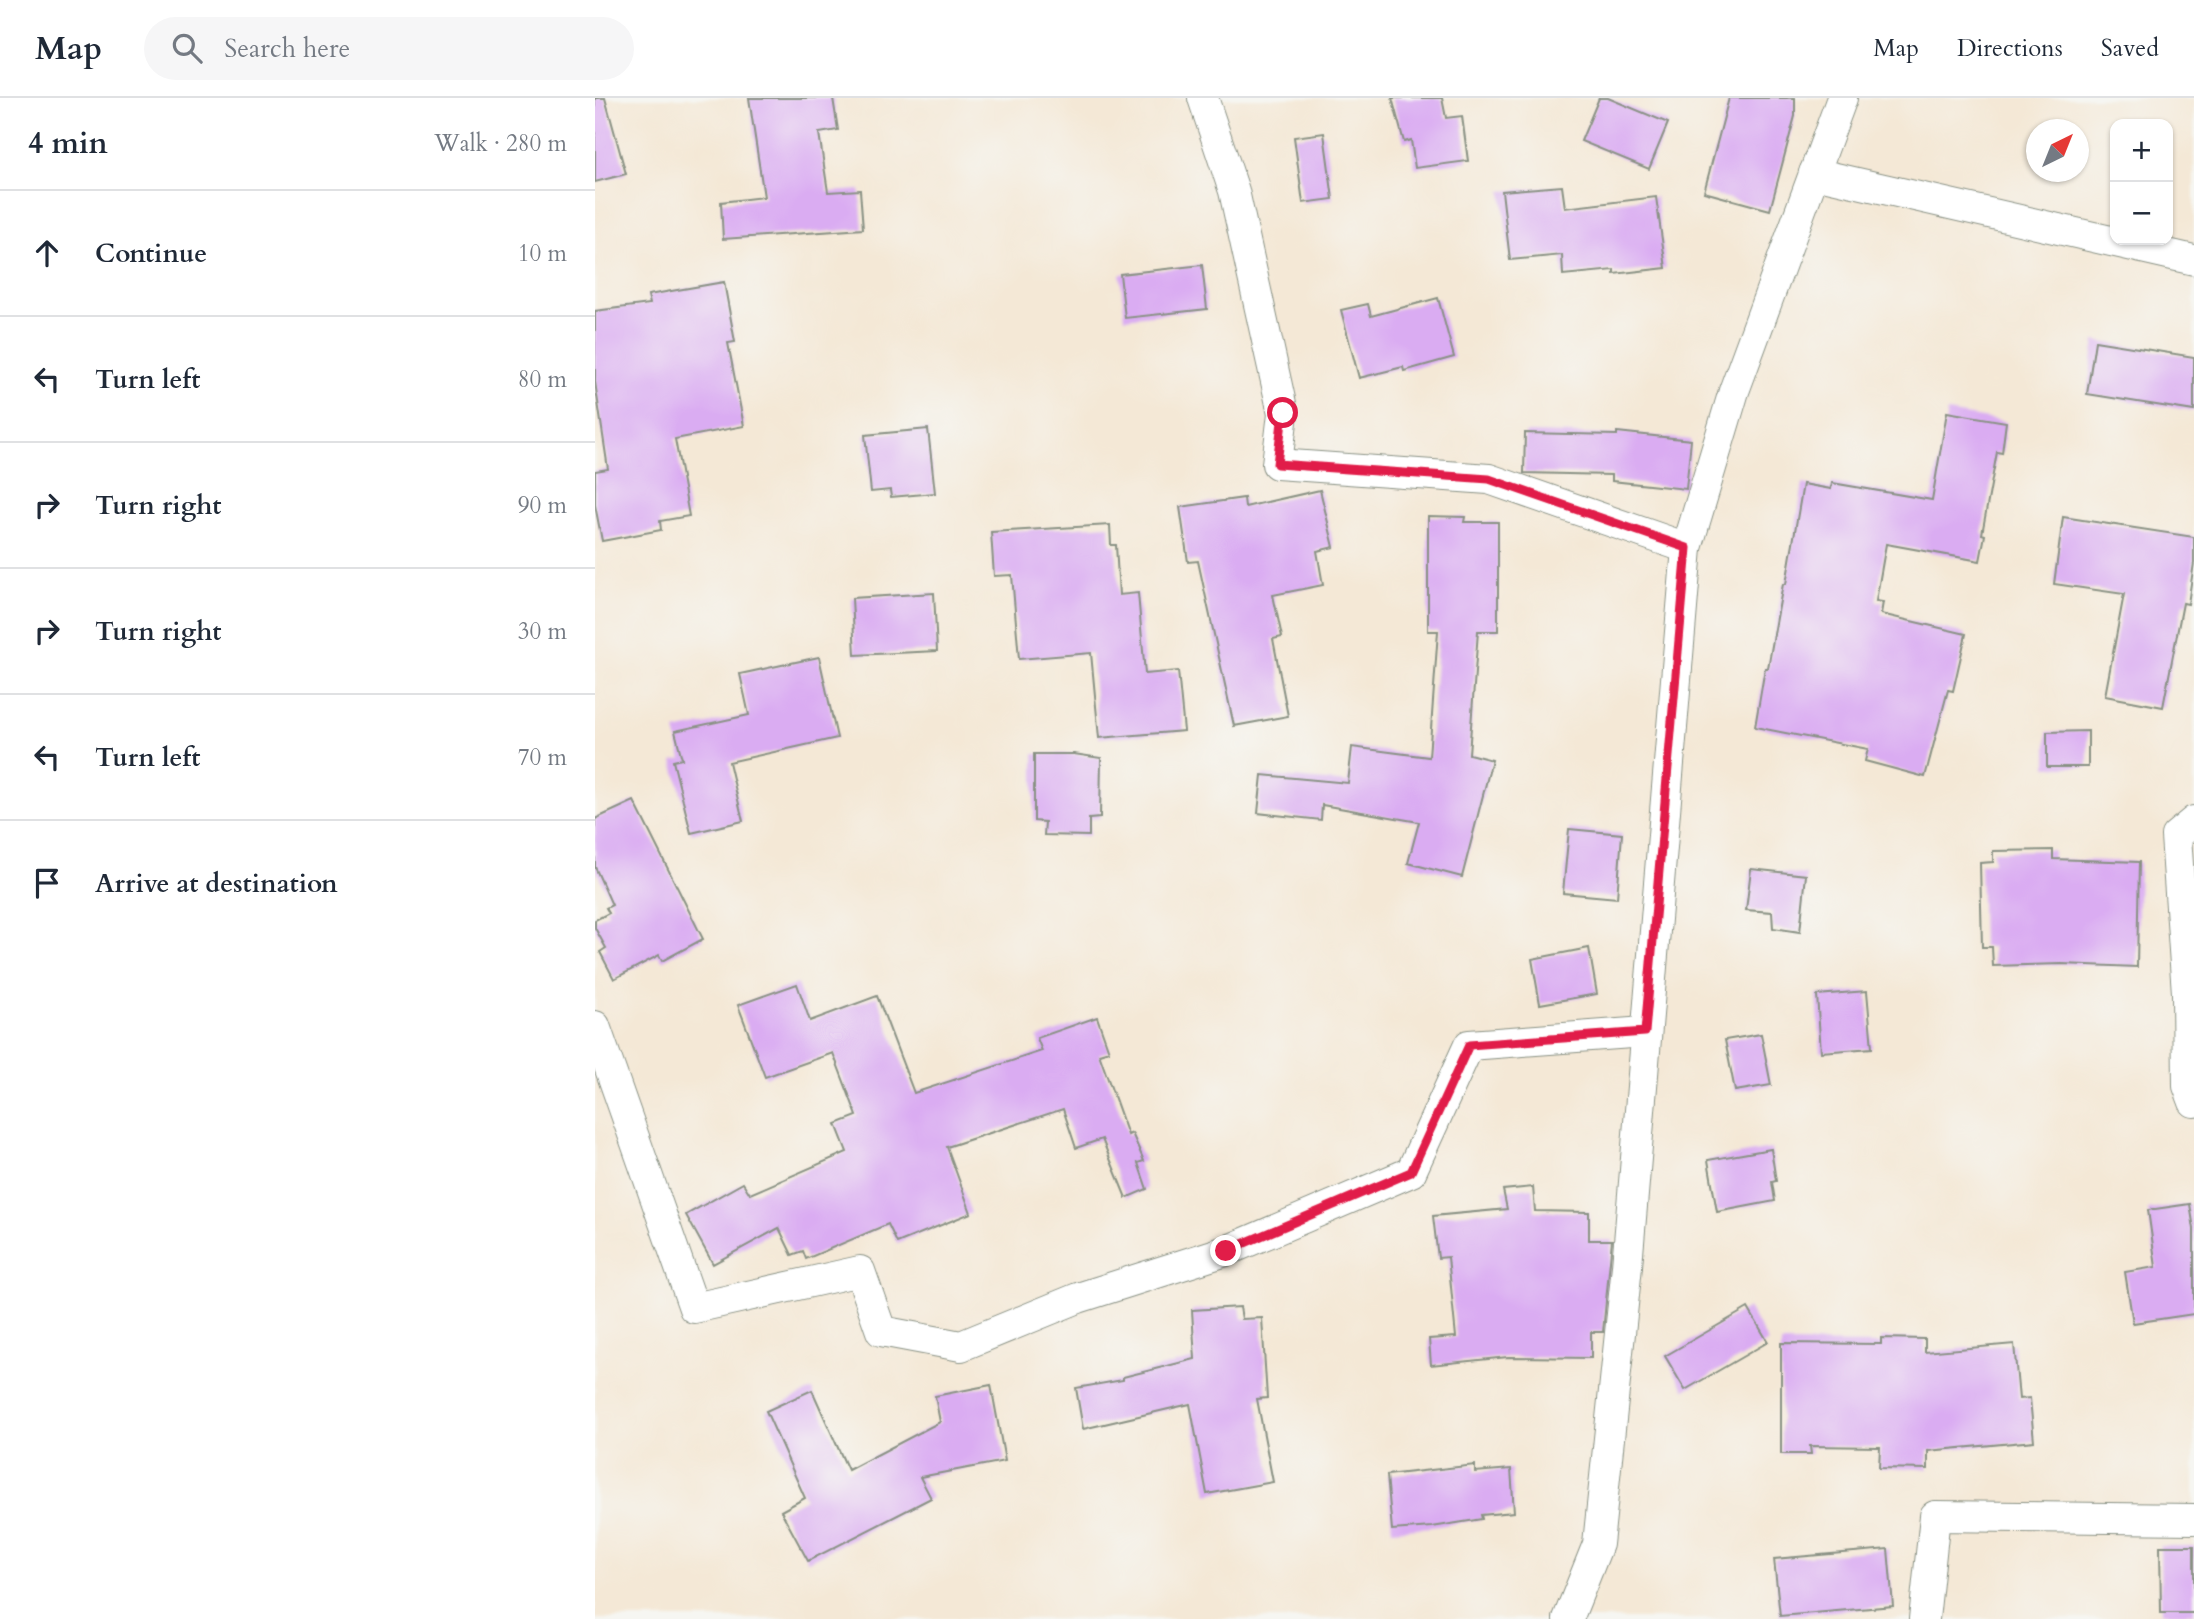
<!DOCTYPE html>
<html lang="en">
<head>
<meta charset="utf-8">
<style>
	:root { --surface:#fff; --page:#f6f6f7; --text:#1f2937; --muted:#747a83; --line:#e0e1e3 }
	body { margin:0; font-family:Cardo,serif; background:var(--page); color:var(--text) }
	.controls { position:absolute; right:21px; top:21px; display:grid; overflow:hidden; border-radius:14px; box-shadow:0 2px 5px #0004 }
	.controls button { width:63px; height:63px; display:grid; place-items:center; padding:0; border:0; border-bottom:2px solid var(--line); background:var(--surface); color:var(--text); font:35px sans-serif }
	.compass { position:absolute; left:1431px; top:21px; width:63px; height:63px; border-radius:50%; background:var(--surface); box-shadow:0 2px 5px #0004; rotate:43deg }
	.stop { position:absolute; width:21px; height:21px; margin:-16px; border:5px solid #e11d48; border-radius:50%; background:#fff }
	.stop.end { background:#e11d48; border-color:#fff; box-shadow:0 2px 7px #0008 }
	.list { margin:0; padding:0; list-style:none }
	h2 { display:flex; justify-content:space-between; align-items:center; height:91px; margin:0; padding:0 28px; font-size:30px }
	h2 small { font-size:23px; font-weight:400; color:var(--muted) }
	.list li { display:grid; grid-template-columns:46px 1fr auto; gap:21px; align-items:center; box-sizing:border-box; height:126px; padding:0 28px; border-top:2px solid var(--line) }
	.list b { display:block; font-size:26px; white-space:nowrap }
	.list em { font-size:23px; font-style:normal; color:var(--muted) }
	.icon { flex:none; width:38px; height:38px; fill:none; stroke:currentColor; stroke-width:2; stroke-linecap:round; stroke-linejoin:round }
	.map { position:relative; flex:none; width:1599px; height:1521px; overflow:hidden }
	header { display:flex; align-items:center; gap:42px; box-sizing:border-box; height:98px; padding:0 35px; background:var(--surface); border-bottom:2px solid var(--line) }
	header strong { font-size:33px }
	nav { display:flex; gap:38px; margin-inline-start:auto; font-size:24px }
	.search { width:490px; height:63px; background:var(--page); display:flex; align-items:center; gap:18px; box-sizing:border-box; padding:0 24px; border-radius:38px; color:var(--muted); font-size:26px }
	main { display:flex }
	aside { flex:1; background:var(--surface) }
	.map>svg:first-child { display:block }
	.building { fill:#daacf2 }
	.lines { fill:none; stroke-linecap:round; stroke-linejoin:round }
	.minor-casing { stroke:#8a9285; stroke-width:32 }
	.minor { stroke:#fff; stroke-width:30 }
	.route { stroke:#e11d48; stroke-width:9 }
</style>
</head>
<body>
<header>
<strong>Map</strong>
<div class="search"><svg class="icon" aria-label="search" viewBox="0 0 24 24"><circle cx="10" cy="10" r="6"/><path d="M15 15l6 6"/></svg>Search here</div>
<nav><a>Map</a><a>Directions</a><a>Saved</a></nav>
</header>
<main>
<aside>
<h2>4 min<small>Walk · 280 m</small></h2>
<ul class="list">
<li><svg class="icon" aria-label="ahead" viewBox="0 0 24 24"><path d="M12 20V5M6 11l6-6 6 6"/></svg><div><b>Continue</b></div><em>10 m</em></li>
<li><svg class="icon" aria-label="left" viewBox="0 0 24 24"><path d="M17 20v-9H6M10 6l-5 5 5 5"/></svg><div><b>Turn left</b></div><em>80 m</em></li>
<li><svg class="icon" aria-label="right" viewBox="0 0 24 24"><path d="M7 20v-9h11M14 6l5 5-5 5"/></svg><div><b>Turn right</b></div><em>90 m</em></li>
<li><svg class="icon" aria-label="right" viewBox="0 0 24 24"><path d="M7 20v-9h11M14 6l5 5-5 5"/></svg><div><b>Turn right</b></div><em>30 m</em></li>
<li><svg class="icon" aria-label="left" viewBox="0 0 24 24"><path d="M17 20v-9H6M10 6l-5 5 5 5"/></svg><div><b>Turn left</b></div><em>70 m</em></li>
<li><svg class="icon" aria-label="arrive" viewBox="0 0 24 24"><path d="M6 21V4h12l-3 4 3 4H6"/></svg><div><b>Arrive at destination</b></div></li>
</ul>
</aside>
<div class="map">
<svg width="1599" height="1521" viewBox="0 0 1599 1521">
	<rect width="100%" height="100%" fill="#f6f6f2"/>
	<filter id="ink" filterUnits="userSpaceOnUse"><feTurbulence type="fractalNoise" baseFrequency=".0143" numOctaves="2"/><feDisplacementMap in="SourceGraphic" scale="14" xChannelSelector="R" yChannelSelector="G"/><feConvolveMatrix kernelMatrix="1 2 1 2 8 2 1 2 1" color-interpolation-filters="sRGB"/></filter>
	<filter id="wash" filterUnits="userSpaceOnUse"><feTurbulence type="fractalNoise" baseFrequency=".00686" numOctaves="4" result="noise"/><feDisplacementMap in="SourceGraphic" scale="28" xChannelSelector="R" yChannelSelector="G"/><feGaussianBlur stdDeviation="1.57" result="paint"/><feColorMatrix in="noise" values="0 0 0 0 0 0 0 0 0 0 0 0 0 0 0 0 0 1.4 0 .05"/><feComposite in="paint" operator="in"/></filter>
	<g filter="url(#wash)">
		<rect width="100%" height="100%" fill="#f4e8d6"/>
		<g id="blocks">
			<g class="building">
				<polygon points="0,0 10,0 31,76 0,84"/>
				<polygon points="154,0 238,0 243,32 224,35 233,94 265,92 268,131 128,141 126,104 169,99"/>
				<polygon points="797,0 847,0 851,20 867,18 873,63 820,70 816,42 809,44"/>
				<polygon points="1004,0 1013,0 1073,25 1054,71 986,43"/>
				<polygon points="1134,0 1200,0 1200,18 1175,112 1109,94"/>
				<polygon points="729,35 738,101 708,105 699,39"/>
				<polygon points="967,88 970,110 1061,99 1071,170 1019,176 1019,172 968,177 967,157 915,162 907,93"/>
				<polygon points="607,167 612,211 530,220 525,176"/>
				<polygon points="129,184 140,244 133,245 149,328 80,341 94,418 65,423 66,432 7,443 0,407 0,373 13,371 0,284 0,213 55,206 53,197"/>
				<polygon points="843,200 859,259 809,273 808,269 764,280 746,212 773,206 776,218"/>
				<polygon points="1500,243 1599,259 1599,313 1492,296"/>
				<polygon points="1352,314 1411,324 1407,355 1402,354 1387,436 1390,437 1385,463 1291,446 1281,503 1288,504 1286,516 1371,536 1358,593 1353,592 1330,679 1270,663 1273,651 1160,629 1170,570 1173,570 1188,486 1191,486 1208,386 1236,391 1237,385 1337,402"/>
				<polygon points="333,331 340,395 296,399 295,392 276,394 270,337"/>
				<polygon points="1022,334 1096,342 1091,391 1017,383 1017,377 929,375 930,335 1022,337"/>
				<polygon points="725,392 739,449 722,453 728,487 678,497 687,539 678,541 693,618 639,628 603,463 593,464 585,409 649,400 650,409"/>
				<polygon points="833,418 870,419 869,424 903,424 903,533 883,533 874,656 897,662 867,779 813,765 824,724 727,707 726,722 663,715 667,677 753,685 757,649 834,659 843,533 833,533"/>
				<polygon points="1468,419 1599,439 1599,465 1593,506 1588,505 1568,609 1510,598 1529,496 1459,486"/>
				<polygon points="515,427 516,447 521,447 524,497 543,495 550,576 583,573 589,633 504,640 496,555 424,561 417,477 399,478 396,434"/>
				<polygon points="339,495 342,553 260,557 257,500"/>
				<polygon points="224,559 242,640 134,664 148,723 96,735 78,663 87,661 80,633 154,617 145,576"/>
				<polygon points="1493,633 1493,669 1452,669 1452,634"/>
				<polygon points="439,656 479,656 506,660 505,720 494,721 494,738 449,737 450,724 439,723"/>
				<polygon points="39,703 108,841 67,863 64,857 19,881 5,854 11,850 0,830 0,822 14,815 11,810 17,807 0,769 0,721"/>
				<polygon points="974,731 1027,736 1022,800 968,795"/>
				<polygon points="1458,752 1458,761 1544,764 1542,869 1467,866 1398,868 1397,849 1387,849 1385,765 1398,764 1398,753"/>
				<polygon points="1156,771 1211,777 1205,834 1178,830 1177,814 1151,812"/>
				<polygon points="994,850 1002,896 945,906 937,861"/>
				<polygon points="202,886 215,923 282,898 319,995 447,953 442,940 502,919 514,953 504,956 533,1037 537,1035 549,1063 543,1065 552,1091 531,1100 507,1041 481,1050 468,1011 352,1049 376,1115 302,1145 293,1126 211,1161 208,1153 197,1157 184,1130 118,1166 91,1117 148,1085 155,1096 252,1054 241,1026 262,1018 238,955 170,979 143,907"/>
				<polygon points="1272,893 1277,950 1226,954 1222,897"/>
				<polygon points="1166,936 1176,987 1140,993 1130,942"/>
				<polygon points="1176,1051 1181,1083 1177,1084 1180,1103 1122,1114 1113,1062"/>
				<polygon points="938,1089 940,1113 994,1114 994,1142 1017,1142 1008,1234 996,1234 996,1260 913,1259 836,1267 834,1241 861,1239 853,1159 843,1160 838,1118 912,1111 908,1092"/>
				<polygon points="1595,1106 1599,1131 1599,1216 1538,1225 1530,1174 1561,1169 1553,1112"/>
				<polygon points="645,1209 647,1221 667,1220 672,1300 662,1301 678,1384 612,1396 595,1306 488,1331 481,1290 528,1282 528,1279 600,1261 597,1212"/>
				<polygon points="1153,1210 1173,1244 1090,1292 1070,1258"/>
				<polygon points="1286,1240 1330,1241 1330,1254 1419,1246 1424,1301 1435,1300 1439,1343 1333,1353 1333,1371 1284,1370 1285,1349 1215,1348 1216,1356 1186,1356 1186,1245 1286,1246"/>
				<polygon points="396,1287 410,1363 325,1379 336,1400 213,1463 186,1413 210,1400 171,1313 217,1292 253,1372 345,1324 340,1298"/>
				<polygon points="880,1367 880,1374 916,1371 919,1414 886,1417 887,1421 837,1429 797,1432 792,1377"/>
				<polygon points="1565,1448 1599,1448 1599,1515 1566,1515"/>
				<polygon points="1293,1451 1298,1508 1185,1518 1179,1461"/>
			</g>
		</g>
	</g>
	<g filter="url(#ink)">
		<use href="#blocks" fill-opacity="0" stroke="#8a9285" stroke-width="2"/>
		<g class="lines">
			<g class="minor-casing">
				<g id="minor">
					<polyline points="608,0 639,93 688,315 682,366 894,381 1092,450"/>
					<polyline points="1219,75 1599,162"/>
					<polyline points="1599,723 1581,738 1592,895 1593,988 1599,1004"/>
					<polyline points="0,928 99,1210 265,1173 286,1233 366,1248 483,1200 631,1153 816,1074 874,947 1050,934"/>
					<polyline points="973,1521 1003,1446 1032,1168 1092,450 1139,293 1247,0"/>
					<polyline points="1329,1521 1340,1418 1599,1421"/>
				</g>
			</g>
			<use href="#minor" class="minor"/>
		</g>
	</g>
	<g class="lines" filter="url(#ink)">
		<polyline class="route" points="631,1153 816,1074 874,947 1050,934 1092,450 894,381 682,366 688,315"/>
	</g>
</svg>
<div class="controls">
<button>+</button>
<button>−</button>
</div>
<svg class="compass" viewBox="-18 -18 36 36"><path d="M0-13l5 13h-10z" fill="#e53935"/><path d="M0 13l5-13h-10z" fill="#747a83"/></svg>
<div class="stop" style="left:688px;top:315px"></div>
<div class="stop end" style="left:631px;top:1153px"></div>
</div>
</main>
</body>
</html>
